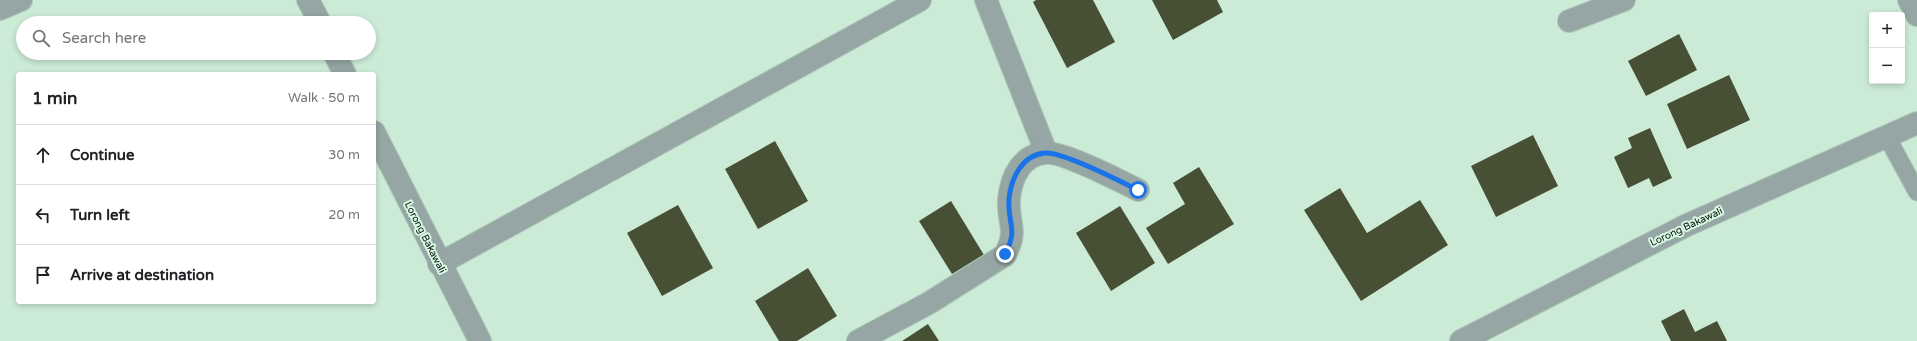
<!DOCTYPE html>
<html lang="en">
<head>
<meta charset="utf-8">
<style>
	:root { --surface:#fff; --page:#f6f6f6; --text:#202124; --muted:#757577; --line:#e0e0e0 }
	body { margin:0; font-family:"Varela Round",sans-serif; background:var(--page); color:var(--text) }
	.controls { position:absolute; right:12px; top:12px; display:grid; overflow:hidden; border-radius:4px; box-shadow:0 2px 6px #0003 }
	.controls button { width:36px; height:36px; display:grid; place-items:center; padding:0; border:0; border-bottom:1px solid var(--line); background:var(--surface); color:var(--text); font:20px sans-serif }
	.stop { position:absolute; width:12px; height:12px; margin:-9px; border:3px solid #1a73e8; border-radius:50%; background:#fff }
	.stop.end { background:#1a73e8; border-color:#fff; box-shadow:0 1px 4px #0008 }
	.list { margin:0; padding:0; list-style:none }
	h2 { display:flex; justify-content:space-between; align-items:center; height:52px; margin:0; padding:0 16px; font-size:17px }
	h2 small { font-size:13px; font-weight:400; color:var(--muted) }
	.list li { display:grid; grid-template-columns:26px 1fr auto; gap:12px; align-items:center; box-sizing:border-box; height:60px; padding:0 16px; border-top:1px solid var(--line) }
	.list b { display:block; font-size:15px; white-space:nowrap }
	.list em { font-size:13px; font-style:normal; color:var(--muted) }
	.icon { flex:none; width:22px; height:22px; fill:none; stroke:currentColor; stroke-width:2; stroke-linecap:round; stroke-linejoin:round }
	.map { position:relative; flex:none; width:1917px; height:341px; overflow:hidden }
	.search { position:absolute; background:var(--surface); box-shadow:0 2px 6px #0003; left:16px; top:16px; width:360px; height:44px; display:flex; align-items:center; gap:10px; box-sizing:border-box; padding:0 14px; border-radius:22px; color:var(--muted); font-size:15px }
	.panel { position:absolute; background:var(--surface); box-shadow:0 2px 6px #0003; left:16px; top:72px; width:360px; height:232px; border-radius:4px }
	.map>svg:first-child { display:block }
	.building { fill:#475035 }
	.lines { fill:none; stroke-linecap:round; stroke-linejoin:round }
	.service-casing { stroke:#acc8b6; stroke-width:19 }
	.minor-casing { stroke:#acc8b6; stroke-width:24 }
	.service { stroke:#95a6a5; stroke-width:17 }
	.minor { stroke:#95a6a5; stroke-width:22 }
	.route { stroke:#1a73e8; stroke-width:5 }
	.labels { text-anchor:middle; stroke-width:4; stroke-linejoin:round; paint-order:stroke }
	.street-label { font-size:10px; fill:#051009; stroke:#d9f9e4 }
</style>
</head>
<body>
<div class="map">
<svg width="1917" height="341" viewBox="0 0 1917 341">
	<rect width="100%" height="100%" fill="#ccebd7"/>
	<g class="building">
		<polygon points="1036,0 1093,0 1115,42 1067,68 1033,2"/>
		<polygon points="1152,0 1217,0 1223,12 1173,40"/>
		<polygon points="1679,34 1697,70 1646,96 1628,61"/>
		<polygon points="1729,75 1750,120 1687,149 1667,104"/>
		<polygon points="1650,128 1672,178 1653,187 1649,178 1628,188 1614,157 1632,148 1628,138"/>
		<polygon points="1533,135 1558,186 1496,217 1471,166"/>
		<polygon points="775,141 808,201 758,229 725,169"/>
		<polygon points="1199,167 1234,224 1168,264 1146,228 1185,204 1173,183"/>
		<polygon points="1340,188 1367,233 1420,200 1448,245 1361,301 1304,210"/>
		<polygon points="951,201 984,255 952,274 919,221"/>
		<polygon points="678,205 713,268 662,296 627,233"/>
		<polygon points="1120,206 1155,263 1111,291 1076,233"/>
		<polygon points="808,268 837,316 797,341 779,341 755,301"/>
		<polygon points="1684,309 1695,332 1717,321 1727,341 1671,341 1661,321"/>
		<polygon points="928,324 939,341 902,341"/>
	</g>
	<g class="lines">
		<g class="service-casing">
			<polyline id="service" points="1887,137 1917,192"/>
		</g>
		<g class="minor-casing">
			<g id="minor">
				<polyline points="308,0 320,23"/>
				<polyline points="986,0 1046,152"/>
				<polyline points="1909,0 1917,15"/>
				<polyline points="0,9 21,0"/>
				<polyline points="1569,21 1624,0"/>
				<polyline points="334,53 345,74"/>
				<polyline points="374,132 480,341"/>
				<polyline points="439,264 920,0"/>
				<path d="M 858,341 L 929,303 L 1005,255 C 1019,228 1007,224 1009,199 C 1011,178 1021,155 1045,153 C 1062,151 1120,181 1138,190"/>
				<polyline points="1461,341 1685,226 1917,123"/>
			</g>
		</g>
		<use href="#service" class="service"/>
		<use href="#minor" class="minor"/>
	</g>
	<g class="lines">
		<path class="route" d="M 1005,254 C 1019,228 1007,224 1009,199 C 1011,178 1022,155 1045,153 C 1062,151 1120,181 1138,190"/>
	</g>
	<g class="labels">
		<g class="street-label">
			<text transform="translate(1686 226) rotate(-25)" y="4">Lorong Bakawali</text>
			<text transform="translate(426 237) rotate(63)" y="4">Lorong Bakawali</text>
		</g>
	</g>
</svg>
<div class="controls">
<button>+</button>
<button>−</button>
</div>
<div class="stop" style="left:1138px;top:190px"></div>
<div class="stop end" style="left:1005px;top:254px"></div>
<div class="search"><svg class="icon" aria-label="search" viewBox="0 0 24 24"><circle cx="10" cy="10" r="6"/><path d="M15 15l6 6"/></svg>Search here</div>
<section class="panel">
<h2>1 min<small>Walk · 50 m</small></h2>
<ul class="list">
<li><svg class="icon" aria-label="ahead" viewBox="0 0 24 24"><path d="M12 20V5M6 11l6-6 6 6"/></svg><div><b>Continue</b></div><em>30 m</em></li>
<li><svg class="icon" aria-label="left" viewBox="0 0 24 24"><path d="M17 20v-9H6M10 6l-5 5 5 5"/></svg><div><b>Turn left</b></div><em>20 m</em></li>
<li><svg class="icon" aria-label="arrive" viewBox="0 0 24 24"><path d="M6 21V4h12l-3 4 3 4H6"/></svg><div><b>Arrive at destination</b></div></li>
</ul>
</section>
</div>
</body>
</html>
